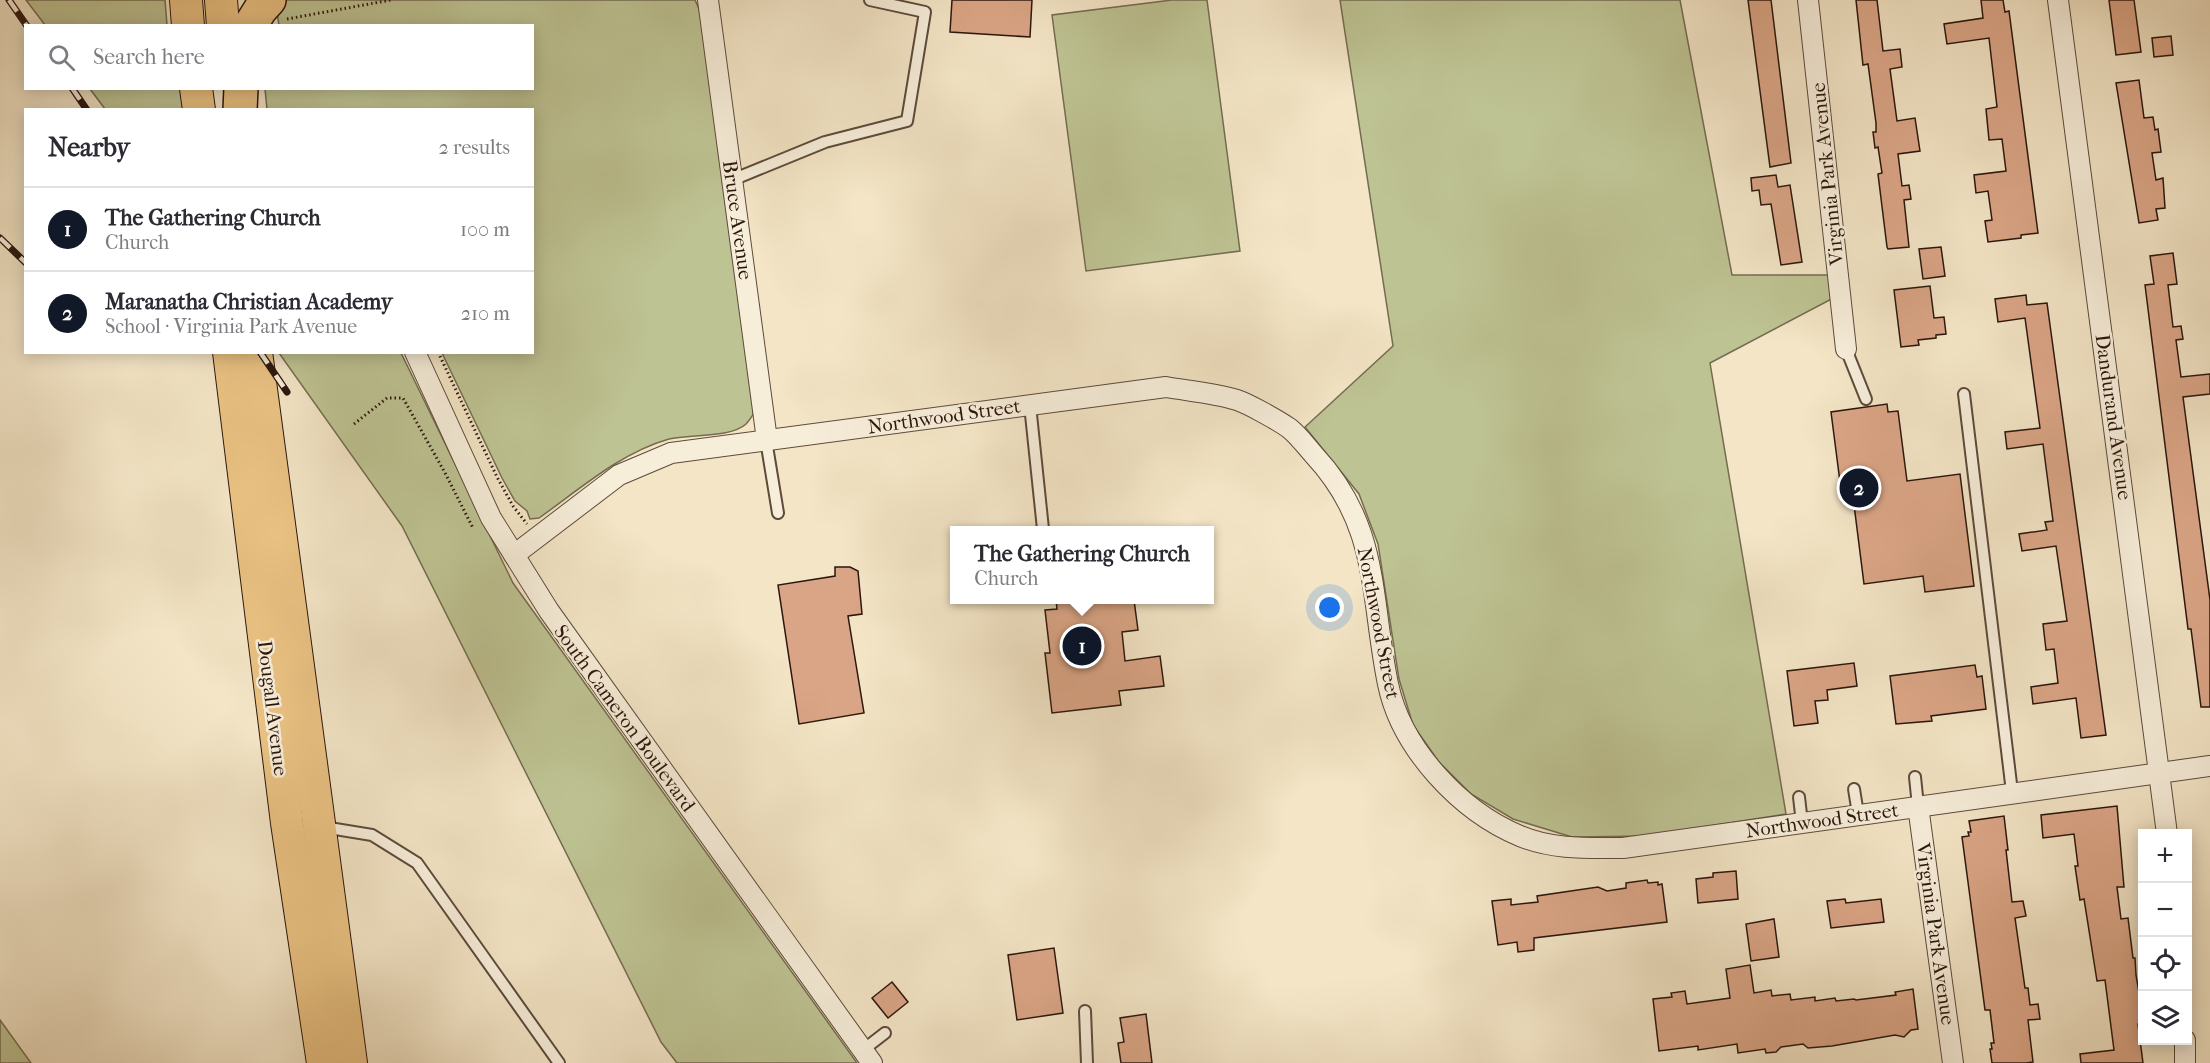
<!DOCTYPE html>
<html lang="en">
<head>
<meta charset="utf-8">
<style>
	:root { --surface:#fff; --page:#f7f7f7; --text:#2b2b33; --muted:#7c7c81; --line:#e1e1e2; --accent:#111827 }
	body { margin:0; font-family:"IM FELL French Canon",serif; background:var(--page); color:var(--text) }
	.controls { position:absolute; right:18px; bottom:18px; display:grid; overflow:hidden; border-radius:0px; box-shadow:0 3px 15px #0003 }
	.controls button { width:54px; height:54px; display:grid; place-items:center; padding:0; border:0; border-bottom:2px solid var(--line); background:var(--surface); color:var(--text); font:30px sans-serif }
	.you { position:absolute; left:1330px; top:608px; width:21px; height:21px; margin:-15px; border:4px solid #fff; border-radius:50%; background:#1a73e8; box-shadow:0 0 0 9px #1a73e833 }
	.badge { display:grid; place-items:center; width:39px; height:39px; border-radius:50%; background:var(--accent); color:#fff; font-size:20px; font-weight:700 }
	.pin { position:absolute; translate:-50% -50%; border:3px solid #fff; box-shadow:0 2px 6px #0006 }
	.popup { position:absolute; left:950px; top:526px; width:264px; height:78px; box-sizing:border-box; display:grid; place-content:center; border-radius:0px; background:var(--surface); filter:drop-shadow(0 2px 4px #0005); font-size:20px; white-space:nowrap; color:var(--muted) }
	.popup b { font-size:22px; color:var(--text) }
	.popup::after { content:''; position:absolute; left:50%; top:100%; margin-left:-12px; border:12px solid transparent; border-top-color:var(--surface) }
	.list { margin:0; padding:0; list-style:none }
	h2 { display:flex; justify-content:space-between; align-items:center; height:78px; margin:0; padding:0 24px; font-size:26px }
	h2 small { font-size:20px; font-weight:400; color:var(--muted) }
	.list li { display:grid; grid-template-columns:39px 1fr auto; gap:18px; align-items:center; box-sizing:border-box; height:84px; padding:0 24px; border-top:2px solid var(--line) }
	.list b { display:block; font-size:22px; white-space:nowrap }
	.list p { margin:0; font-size:20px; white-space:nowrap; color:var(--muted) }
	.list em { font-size:20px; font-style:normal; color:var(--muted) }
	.icon { flex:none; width:33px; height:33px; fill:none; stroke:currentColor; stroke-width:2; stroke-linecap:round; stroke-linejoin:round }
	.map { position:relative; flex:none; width:2210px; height:1063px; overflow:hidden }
	.search { position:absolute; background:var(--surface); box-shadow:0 3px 15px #0003; left:24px; top:24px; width:510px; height:66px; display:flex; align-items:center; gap:15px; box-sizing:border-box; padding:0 21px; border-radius:0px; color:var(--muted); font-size:22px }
	.panel { position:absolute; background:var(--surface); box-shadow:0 3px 15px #0003; left:24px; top:108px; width:510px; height:246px; border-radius:0px }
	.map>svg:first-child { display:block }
	.green { fill:#bec393; stroke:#746c50; stroke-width:1.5 }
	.building { fill:#daa586; stroke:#2b160d; stroke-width:1.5 }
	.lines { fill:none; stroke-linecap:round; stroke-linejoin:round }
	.lane-casing { stroke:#5d4a3b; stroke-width:14 }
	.street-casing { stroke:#5d4a3b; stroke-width:22 }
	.primary-casing { stroke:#2b160d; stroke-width:34 }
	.highway-casing { stroke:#2b160d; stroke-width:36 }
	.path { stroke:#2b160d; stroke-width:3; stroke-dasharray:1.5 3; stroke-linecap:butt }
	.lane { stroke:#f7eeda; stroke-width:10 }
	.street { stroke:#f7eeda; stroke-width:20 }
	.primary { stroke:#eac283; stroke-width:32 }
	.highway { stroke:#eac283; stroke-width:33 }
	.rail-casing { stroke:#2b160d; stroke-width:7 }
	.rail { stroke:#f7eeda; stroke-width:4.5; stroke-dasharray:14; stroke-linecap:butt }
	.labels { text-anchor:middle; stroke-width:5; stroke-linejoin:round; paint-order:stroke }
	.street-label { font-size:20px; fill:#2b160d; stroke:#f7eeda }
</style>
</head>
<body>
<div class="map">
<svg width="2210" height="1063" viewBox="0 0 2210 1063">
	<rect width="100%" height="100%" fill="#f3e5c6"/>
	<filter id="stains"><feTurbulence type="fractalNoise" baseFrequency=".00333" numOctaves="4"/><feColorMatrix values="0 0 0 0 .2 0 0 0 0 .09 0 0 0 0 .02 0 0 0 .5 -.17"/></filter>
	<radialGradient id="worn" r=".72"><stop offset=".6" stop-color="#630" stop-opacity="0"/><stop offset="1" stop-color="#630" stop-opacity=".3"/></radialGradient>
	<g class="green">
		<polygon points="26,0 165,0 167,25 45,25"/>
		<path d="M 286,0 L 695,0 L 703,18 L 754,413 C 752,416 749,421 746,424 C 731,438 689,434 669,439 C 620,453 580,489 539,518 L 530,519 L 527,511 L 515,501 L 502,478 L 442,353 L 532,352 L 532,110 L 267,109 L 265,89 L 532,88 L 532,26 L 279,25 L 276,7 Z"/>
		<polygon points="1172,0 1207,0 1240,251 1086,271 1052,15"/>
		<polygon points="1340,0 1680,0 1732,275 1839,275 1841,294 1710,363 1786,814 1646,836 1572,837 1513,819 1471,794 1439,762 1413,725 1399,679 1378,544 1359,494 1305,427 1393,346"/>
		<polygon points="90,89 185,89 188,109 105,109"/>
		<polygon points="279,353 401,353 513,583 857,1063 677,1063 661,1042 402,526"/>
		<polygon points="0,1020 31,1063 0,1063"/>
	</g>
	<g class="building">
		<polygon points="952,0 1032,0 1030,37 950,32"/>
		<polygon points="1748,0 1771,0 1791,163 1770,167"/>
		<polygon points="1856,0 1877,0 1883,51 1900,49 1902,67 1890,69 1897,121 1915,118 1920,151 1898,154 1902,186 1909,185 1911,199 1904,200 1909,247 1888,249 1887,247 1878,174 1882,173 1878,147 1875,148 1873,132 1876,132 1876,123 1868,64 1863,65"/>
		<polygon points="1981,0 2003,0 2005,12 2009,11 2038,233 2021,235 2021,238 1988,242 1985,221 1992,220 1988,191 1976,193 1974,175 2006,171 2002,139 1989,140 1986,109 1997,107 1989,38 1947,44 1944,24 1983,18"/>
		<polygon points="2109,0 2134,0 2141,52 2116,55"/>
		<polygon points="2171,36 2173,55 2154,57 2152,38"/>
		<polygon points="2139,80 2144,118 2153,117 2155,130 2158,129 2161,152 2152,153 2156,180 2163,178 2165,208 2156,209 2158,220 2139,223 2116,83"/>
		<polygon points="1776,175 1778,187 1790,185 1802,262 1781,265 1771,204 1761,205 1759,190 1752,191 1751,178"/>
		<polygon points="1941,247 1945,276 1923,279 1919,249"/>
		<polygon points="2173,253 2177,284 2168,285 2173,327 2181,326 2183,339 2176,340 2181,377 2210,374 2210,394 2183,397 2210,600 2210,707 2201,707 2191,629 2188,629 2145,285 2154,284 2150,256"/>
		<polygon points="1930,286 1934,318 1944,317 1946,334 1936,335 1936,338 1918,340 1919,345 1901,347 1894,290"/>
		<polygon points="2026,295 2027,305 2047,303 2106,735 2081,738 2076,698 2033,704 2031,687 2058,683 2054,649 2046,650 2043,624 2067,621 2056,546 2022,551 2019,534 2047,530 2045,522 2053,521 2043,444 2007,449 2005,432 2040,428 2025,318 1998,322 1995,299"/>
		<polygon points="1887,404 1888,412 1898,411 1907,481 1960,474 1974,586 1925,592 1923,576 1864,584 1851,481 1840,482 1831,412"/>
		<polygon points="835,567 850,567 858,571 862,614 848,616 864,713 799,724 778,585 835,576"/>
		<polygon points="1056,600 1134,600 1138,630 1122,632 1125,661 1160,656 1164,686 1119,691 1121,705 1052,713 1045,653 1050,653 1045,610 1057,609"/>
		<polygon points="1854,663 1857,686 1827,690 1828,700 1815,701 1818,723 1794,726 1787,671"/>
		<polygon points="1975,665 1977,677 1982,676 1986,709 1931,716 1932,721 1896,724 1890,676"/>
		<polygon points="2117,806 2124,887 2117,887 2121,919 2128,918 2133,958 2135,958 2136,975 2142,1010 2142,1023 2138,1024 2143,1063 2081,1063 2080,1054 2114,1050 2105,980 2097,981 2084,899 2080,900 2075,866 2078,866 2074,834 2043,838 2041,815"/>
		<polygon points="2004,816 2008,850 2006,850 2012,902 2023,901 2026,916 2015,918 2025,988 2028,988 2030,1005 2038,1004 2040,1019 2028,1020 2033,1062 2026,1063 1992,1063 1990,1049 1992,1049 1991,1043 1994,1043 1990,1010 1985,1010 1962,837 1969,836 1968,832 1971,832 1969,821"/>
		<polygon points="1736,871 1738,899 1698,903 1696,879 1713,877 1713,873"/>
		<polygon points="1647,880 1648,883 1658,882 1658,885 1662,884 1667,922 1534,938 1534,950 1518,952 1517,942 1498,945 1492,901 1511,899 1511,905 1538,902 1537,896 1598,887 1607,891 1626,888 1626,883"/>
		<polygon points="1845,899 1846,903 1881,899 1884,922 1831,928 1827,901"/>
		<polygon points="1774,919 1779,957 1751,961 1746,924"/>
		<polygon points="1054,948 1063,1013 1017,1020 1008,955"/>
		<polygon points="1750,965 1754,993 1771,990 1772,996 1790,994 1791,1000 1815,997 1815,1001 1835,998 1836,1001 1854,999 1856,1000 1896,995 1895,992 1913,989 1918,1029 1911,1030 1904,1037 1895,1035 1832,1046 1808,1048 1803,1044 1781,1047 1776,1052 1766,1053 1765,1049 1738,1053 1737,1044 1698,1050 1698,1046 1659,1051 1653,999 1672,997 1671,993 1685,991 1687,1004 1730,998 1726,969"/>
		<polygon points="892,982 908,1002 888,1018 872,998"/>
		<polygon points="1146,1014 1152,1063 1121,1063 1118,1043 1124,1042 1120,1018"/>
	</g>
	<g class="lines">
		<g class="lane-casing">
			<g id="lane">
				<polyline points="732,180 825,142 907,121 925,12 870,0"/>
				<polyline points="1846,349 1866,399"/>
				<polyline points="1964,394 2012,792"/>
				<polyline points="1030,405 1043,529"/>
				<polyline points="766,440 778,513"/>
				<polyline points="1915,777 1918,806"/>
				<polyline points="1854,789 1858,814"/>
				<polyline points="1799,797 1802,823"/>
				<polyline points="323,827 372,835 417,863 559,1063"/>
				<polyline points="1085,1011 1087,1063"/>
				<polyline points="863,1050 885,1033"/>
			</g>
		</g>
		<g class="street-casing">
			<g id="street">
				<polyline points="708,0 767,440"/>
				<polyline points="1808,0 1846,349"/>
				<polyline points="2058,0 2167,834"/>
				<polyline points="415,352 491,518 549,611 872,1063"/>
				<path d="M 514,555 L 619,475 L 671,453 L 1166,387 C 1189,391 1215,393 1237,400 C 1249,404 1279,421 1289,428 C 1298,435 1306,446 1314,455 C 1380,526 1370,596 1388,684 C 1401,748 1460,811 1520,836 C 1553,850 1589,848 1623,848 L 2210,766"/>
				<polyline points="1918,806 1953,1063"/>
				<polyline points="2185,1063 2185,1040"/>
			</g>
		</g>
		<g class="primary-casing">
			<g id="primary">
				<polyline points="186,0 188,26"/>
				<polyline points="221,0 223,26"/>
				<polyline points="196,88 199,110"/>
				<polyline points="229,352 287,823 323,1063"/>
				<polyline points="256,352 351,1063"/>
			</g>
		</g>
		<g class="highway-casing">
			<g id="highway">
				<polyline points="250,26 260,10 269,0"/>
				<polyline points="240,110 241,88"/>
			</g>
		</g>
		<g class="path">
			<polyline points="287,19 391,0"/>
			<polyline points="438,352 497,477 513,506 527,524"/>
			<polyline points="354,424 387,398 403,398 444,471 473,528"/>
		</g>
		<use href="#lane" class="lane"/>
		<use href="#street" class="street"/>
		<use href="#primary" class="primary"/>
		<use href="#highway" class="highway"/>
		<g class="rail-casing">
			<g id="rail">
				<polyline points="9,0 27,26"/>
				<polyline points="72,88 87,110"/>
				<polyline points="0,238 26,263"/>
				<polyline points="260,352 287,392"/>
			</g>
		</g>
		<use href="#rail" class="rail"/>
	</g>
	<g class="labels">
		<g class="street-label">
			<text transform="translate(1827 174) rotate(-96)" y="7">Virginia Park Avenue</text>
			<text transform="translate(738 220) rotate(82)" y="7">Bruce Avenue</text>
			<text transform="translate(944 416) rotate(-8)" y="7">Northwood Street</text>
			<text transform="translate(2114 417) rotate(82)" y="7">Dandurand Avenue</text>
			<text transform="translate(1379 623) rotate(79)" y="7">Northwood Street</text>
			<text transform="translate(273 708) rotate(83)" y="7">Dougall Avenue</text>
			<text transform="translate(625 718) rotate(54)" y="7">South Cameron Boulevard</text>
			<text transform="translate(1822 820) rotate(-8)" y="7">Northwood Street</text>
			<text transform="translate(1936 934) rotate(82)" y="7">Virginia Park Avenue</text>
		</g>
	</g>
	<rect width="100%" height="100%" filter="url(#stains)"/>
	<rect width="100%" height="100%" fill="url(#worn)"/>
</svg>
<div class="controls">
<button>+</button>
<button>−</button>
<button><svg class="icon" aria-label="locate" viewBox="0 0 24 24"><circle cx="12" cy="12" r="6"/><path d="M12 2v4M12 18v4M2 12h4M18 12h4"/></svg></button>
<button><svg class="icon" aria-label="layers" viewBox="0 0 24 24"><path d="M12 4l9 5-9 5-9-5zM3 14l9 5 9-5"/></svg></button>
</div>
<div class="you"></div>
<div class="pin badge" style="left:1082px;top:646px">1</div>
<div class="popup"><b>The Gathering Church</b>Church</div>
<div class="pin badge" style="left:1859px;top:488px">2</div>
<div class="search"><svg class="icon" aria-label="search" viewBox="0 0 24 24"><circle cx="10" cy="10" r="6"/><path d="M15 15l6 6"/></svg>Search here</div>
<section class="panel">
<h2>Nearby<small>2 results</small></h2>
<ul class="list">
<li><span class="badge">1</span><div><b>The Gathering Church</b><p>Church</p></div><em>100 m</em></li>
<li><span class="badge">2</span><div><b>Maranatha Christian Academy</b><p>School · Virginia Park Avenue</p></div><em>210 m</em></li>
</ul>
</section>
</div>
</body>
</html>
